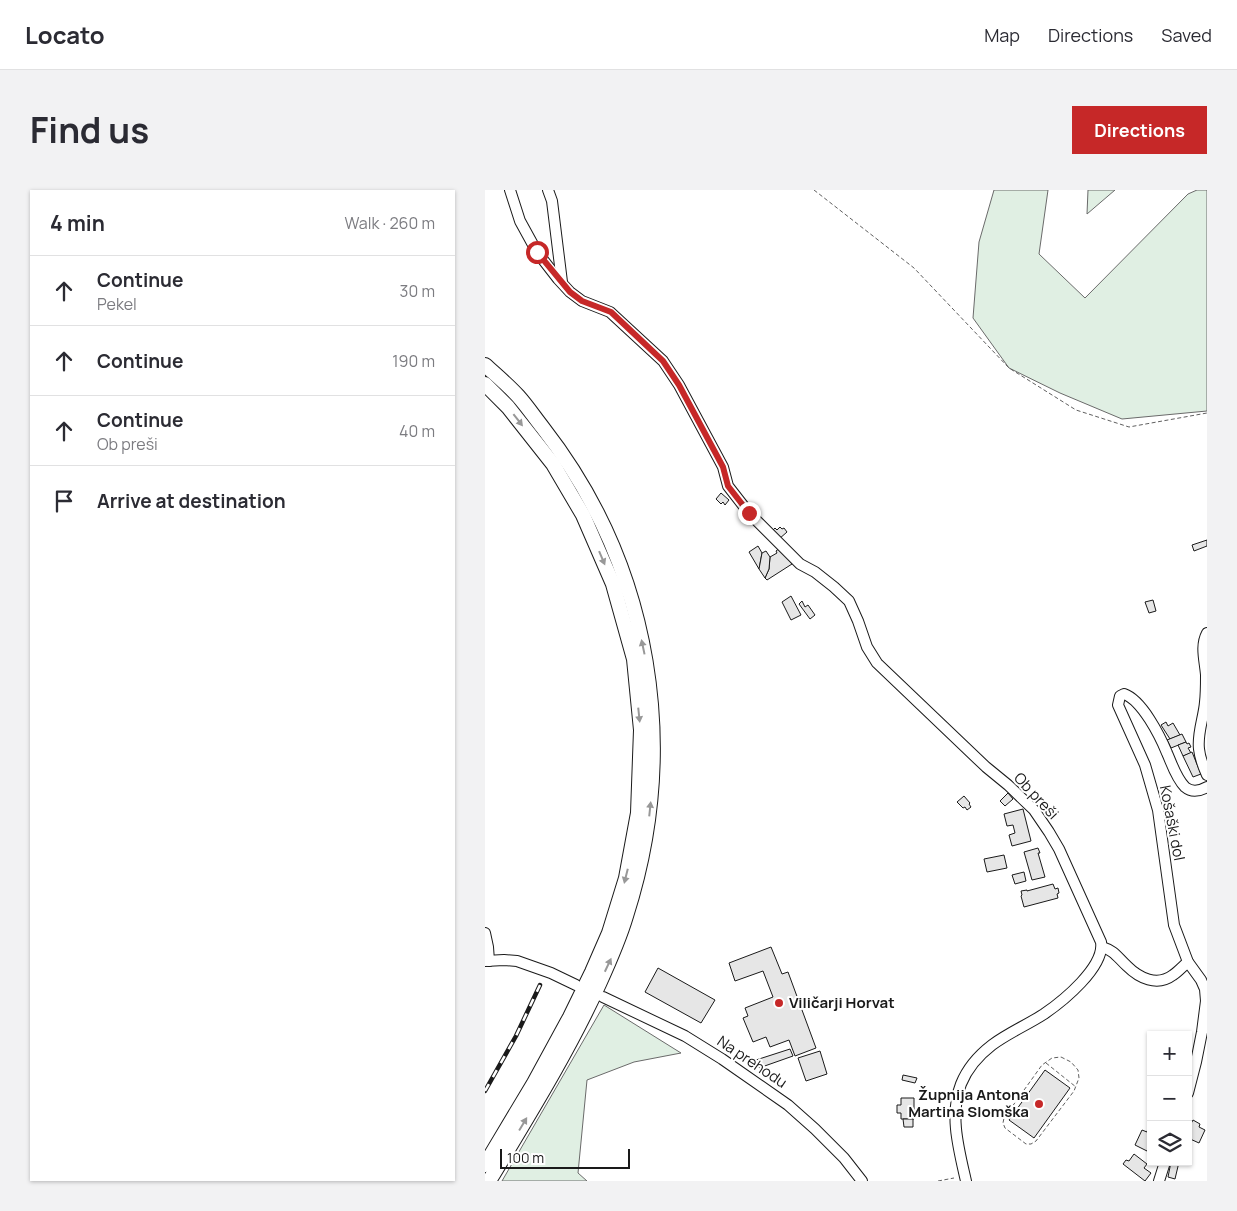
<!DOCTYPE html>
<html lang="en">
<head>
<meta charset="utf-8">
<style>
	:root { --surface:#fff; --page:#f2f2f3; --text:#2b2b33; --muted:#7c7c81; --line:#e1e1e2; --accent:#c62828 }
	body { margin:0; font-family:Manrope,sans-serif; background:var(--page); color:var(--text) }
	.controls { position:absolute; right:15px; bottom:15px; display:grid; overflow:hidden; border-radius:0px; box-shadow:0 1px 4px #0004 }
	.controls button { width:45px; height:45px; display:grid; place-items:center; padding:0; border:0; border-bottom:1px solid var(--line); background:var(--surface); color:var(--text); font:25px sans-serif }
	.scale { position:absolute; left:15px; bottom:12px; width:130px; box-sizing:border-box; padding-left:5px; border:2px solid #1a1a1a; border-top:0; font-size:14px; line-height:18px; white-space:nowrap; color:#1a1a1a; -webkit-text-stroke:4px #fff; paint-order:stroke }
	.stop { position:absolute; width:15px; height:15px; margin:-11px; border:4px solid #c62828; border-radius:50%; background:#fff }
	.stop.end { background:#c62828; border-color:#fff; box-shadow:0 1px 5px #0008 }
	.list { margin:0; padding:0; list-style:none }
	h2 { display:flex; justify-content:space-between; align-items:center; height:65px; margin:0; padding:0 20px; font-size:21px }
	h2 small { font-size:16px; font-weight:400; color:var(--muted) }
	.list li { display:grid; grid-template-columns:32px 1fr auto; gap:15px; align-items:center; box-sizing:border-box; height:70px; padding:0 20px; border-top:1px solid var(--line) }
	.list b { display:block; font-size:19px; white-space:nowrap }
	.list p { margin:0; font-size:16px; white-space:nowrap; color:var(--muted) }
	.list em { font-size:16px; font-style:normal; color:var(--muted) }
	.icon { flex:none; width:28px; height:28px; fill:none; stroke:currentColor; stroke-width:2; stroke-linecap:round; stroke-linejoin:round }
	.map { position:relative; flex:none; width:722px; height:991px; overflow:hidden; border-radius:0px }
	header { display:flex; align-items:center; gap:30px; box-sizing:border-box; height:70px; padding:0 25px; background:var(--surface); border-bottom:1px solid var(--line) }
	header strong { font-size:24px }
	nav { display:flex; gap:28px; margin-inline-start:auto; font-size:18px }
	.intro { display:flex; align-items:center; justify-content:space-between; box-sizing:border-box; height:120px; padding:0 30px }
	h1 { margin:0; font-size:35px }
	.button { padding:12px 22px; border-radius:0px; background:var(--accent); color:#fff; font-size:18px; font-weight:700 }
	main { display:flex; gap:30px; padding:0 30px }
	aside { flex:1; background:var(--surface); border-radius:0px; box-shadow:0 1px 4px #0004 }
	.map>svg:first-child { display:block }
	.green { fill:#e0efe3; stroke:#6a6a6a }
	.building { fill:#e6e6e6; stroke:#1a1a1a }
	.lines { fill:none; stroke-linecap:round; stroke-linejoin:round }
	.minor-casing { stroke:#1a1a1a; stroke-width:12 }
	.highway-casing { stroke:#1a1a1a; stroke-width:16 }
	.path { stroke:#5f5f5f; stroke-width:1; stroke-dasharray:4 2.5; stroke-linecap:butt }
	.minor { stroke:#fff; stroke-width:10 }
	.highway { stroke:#fff; stroke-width:14 }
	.rail-casing { stroke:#1a1a1a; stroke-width:4.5 }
	.rail { stroke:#fff; stroke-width:2.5; stroke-dasharray:8; stroke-linecap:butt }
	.oneway { fill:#989898 }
	.route { stroke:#c62828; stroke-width:6 }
	.poi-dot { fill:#c62828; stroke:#fff; stroke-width:2 }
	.labels { text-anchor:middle; stroke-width:4; stroke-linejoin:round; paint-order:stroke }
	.street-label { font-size:15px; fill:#1a1a1a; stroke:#fff }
	.poi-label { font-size:15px; font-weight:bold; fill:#1a1a1a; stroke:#fff; text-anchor:start }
</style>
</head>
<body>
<header>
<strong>Locato</strong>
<nav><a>Map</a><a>Directions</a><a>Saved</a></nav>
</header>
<div class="intro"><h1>Find us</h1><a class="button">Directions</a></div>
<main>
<aside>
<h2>4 min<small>Walk · 260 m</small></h2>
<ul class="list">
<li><svg class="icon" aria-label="ahead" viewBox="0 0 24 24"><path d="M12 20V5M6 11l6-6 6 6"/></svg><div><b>Continue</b><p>Pekel</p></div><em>30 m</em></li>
<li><svg class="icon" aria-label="ahead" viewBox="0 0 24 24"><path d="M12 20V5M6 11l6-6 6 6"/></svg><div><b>Continue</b></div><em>190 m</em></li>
<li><svg class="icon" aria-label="ahead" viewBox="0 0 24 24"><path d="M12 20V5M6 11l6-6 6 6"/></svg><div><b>Continue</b><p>Ob preši</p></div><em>40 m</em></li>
<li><svg class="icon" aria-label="arrive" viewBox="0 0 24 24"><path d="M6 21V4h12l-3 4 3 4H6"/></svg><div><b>Arrive at destination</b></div></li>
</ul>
</aside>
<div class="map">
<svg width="722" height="991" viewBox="0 0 722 991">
	<rect width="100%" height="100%" fill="#fff"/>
	<g class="green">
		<polygon points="509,0 563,0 554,64 600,108 703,4 712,0 722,0 722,221 637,229 575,203 524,178 488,128 494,52"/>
		<polygon points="603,0 630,0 602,24"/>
		<polygon points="119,815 196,863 149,872 102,890 93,983 102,991 17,991"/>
	</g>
	<g class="building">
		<polygon points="236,303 244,310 240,315 238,312 236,314 231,309"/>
		<polygon points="295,337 297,339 299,338 302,342 294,349 287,341 290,338 292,340"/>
		<polygon points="722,350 722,356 709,361 707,355"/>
		<polygon points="273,356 277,363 274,379 264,362"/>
		<polygon points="296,357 307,374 282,390 280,388 284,379 285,367 292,363 291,361"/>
		<polygon points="281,361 285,367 284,379 280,388 274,379 277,363"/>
		<polygon points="306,406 316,425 306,430 297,412"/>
		<polygon points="668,410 671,421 664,423 660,412"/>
		<polygon points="317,411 320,417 323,415 330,425 325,429 314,414"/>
		<polygon points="681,532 683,536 688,533 695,545 685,549 676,535"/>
		<polygon points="697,544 701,552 686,558 682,550"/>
		<polygon points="701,552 702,554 704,553 706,557 703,558 706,563 698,566 693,555"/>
		<polygon points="707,562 716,584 708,587 698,566"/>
		<polygon points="523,603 528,609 520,616 515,611"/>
		<polygon points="479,606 485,613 484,614 486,617 482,620 480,617 478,618 472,612"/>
		<polygon points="538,619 546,651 527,656 524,645 530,643 528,635 522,636 519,624"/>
		<polygon points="553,658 555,663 553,663 560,687 547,690 539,662"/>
		<polygon points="519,665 522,678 502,682 499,669"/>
		<polygon points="539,682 541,691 530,694 527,685"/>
		<polygon points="568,694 570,699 573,698 574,703 572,704 573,708 539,717 536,706 537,705 536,701 542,700 542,701"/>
		<polygon points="286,757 297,784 303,782 331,858 310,866 304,850 285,857 281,847 268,852 258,828 263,826 260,818 288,807 278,781 250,791 244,773"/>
		<polygon points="173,778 230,810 216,833 160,802"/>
		<polygon points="305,859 308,866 274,878 271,870"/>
		<polygon points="335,861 342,884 321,891 313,868"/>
		<polygon points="560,880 585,898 549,948 524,930"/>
		<polygon points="418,885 432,888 430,893 417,890"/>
		<polygon points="416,908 429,908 429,929 416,929 416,923 412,923 412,915 416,915"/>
		<polygon points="418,929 428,929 428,937 419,937"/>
		<polygon points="708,930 715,934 714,937 720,940 714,953 703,948 703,939"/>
		<polygon points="663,938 666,939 666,956 665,956 662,961 650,955 657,940 662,942"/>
		<polygon points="649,964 662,974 659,978 666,983 660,991 638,974 641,970 644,971"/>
		<polygon points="686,972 694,972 690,989 683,987"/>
	</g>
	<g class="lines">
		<g class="minor-casing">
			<g id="minor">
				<path d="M 25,0 L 35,31 L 52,62 L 73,89 L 85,102 L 97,111 L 125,122 L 178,171 L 194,195 L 238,277 L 243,296 L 264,323 L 315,374 L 330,382 L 349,397 L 364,411 L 373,431 L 382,457 L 392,473 L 501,577 L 523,595 L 549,620 L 564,642 L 574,659 L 616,752 C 620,777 578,811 559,824 C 542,835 523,843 507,855 C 494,865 482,879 476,894 C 464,925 474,960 481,991"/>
				<polyline points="63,0 67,11 77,92"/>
				<path d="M 722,443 C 715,456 720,471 721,485 C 721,494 721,504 720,512 C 719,527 712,543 714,559 C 715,568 718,576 722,585"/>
				<polyline points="0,743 3,757 4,771"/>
				<path d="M 617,757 C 630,761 632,767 642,776 C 654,788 672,797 688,785 C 693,782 698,776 703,772"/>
				<polyline points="0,771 19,770 32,771 66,783 91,795"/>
				<polyline points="118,807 200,846 237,869 303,915 330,939 359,968 377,991"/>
				<path d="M 703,903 L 711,872 L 717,842 L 721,811 L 720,799 L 716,790 L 703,772 L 689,735 L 673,620 L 660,575 L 633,515 L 635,506 L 639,504 C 657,510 675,546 682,563 C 687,574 691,588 700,597 C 707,603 715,601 722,597"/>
				<polyline points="674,991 680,972"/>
			</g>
		</g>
		<g class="highway-casing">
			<g id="highway">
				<path d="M 0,175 C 11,185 23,195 33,206 C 42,216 50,228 58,238 C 167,378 195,558 141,726 C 134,750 124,772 114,794 C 83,862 43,926 4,991"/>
				<polyline points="0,194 23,217 68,274 98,325 128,394 149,469 156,540 153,623 141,688 124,743 107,782 85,827 49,893 0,975"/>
			</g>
		</g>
		<g class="path">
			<polyline points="329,0 429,78 524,178 591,220 644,237 722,223"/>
			<polygon points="576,867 586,872 593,880 594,888 589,901 551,951 546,954 541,954 520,938 518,933 519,928 557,875 567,868"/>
			<polyline points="561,873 591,897"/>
			<polyline points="453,991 469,988"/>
		</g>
		<use href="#minor" class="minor"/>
		<use href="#highway" class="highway"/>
		<g class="rail-casing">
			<polyline id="rail" points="0,901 31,846 55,795"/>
		</g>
		<use href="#rail" class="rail"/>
	</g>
	<defs><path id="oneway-solid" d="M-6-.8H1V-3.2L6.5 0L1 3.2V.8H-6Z" transform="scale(1.25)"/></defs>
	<g class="oneway">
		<use href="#oneway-solid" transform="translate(33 230) rotate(52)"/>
		<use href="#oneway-solid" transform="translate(117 368) rotate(67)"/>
		<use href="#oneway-solid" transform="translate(158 457) rotate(-102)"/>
		<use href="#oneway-solid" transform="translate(154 525) rotate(84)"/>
		<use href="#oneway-solid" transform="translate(165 619) rotate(-84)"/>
		<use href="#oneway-solid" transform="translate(141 686) rotate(104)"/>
		<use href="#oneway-solid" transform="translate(123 775) rotate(-65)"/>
		<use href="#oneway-solid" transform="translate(38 934) rotate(-59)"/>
	</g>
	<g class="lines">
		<polyline class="route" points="52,62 85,102 97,111 126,122 178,171 194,195 238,277 243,296 264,323"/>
	</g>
	<g class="poi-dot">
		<circle cx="294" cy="813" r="5"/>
		<circle cx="554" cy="914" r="5"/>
	</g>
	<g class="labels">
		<g class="street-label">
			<text transform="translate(551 606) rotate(47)" y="5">Ob preši</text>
			<text transform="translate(687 633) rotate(79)" y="5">Košaški dol</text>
			<text transform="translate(267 872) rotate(34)" y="5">Na prehodu</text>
		</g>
		<g class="poi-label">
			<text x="304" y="818">Viličarji Horvat</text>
			<text x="544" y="910" text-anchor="end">Župnija Antona<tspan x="544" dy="17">Martina Slomška</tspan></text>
		</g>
	</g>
</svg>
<div class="controls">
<button>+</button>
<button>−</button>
<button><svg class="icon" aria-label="layers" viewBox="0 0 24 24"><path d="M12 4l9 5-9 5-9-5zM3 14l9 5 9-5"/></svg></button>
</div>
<div class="scale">100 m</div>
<div class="stop" style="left:52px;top:62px"></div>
<div class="stop end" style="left:264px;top:323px"></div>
</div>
</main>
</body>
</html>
